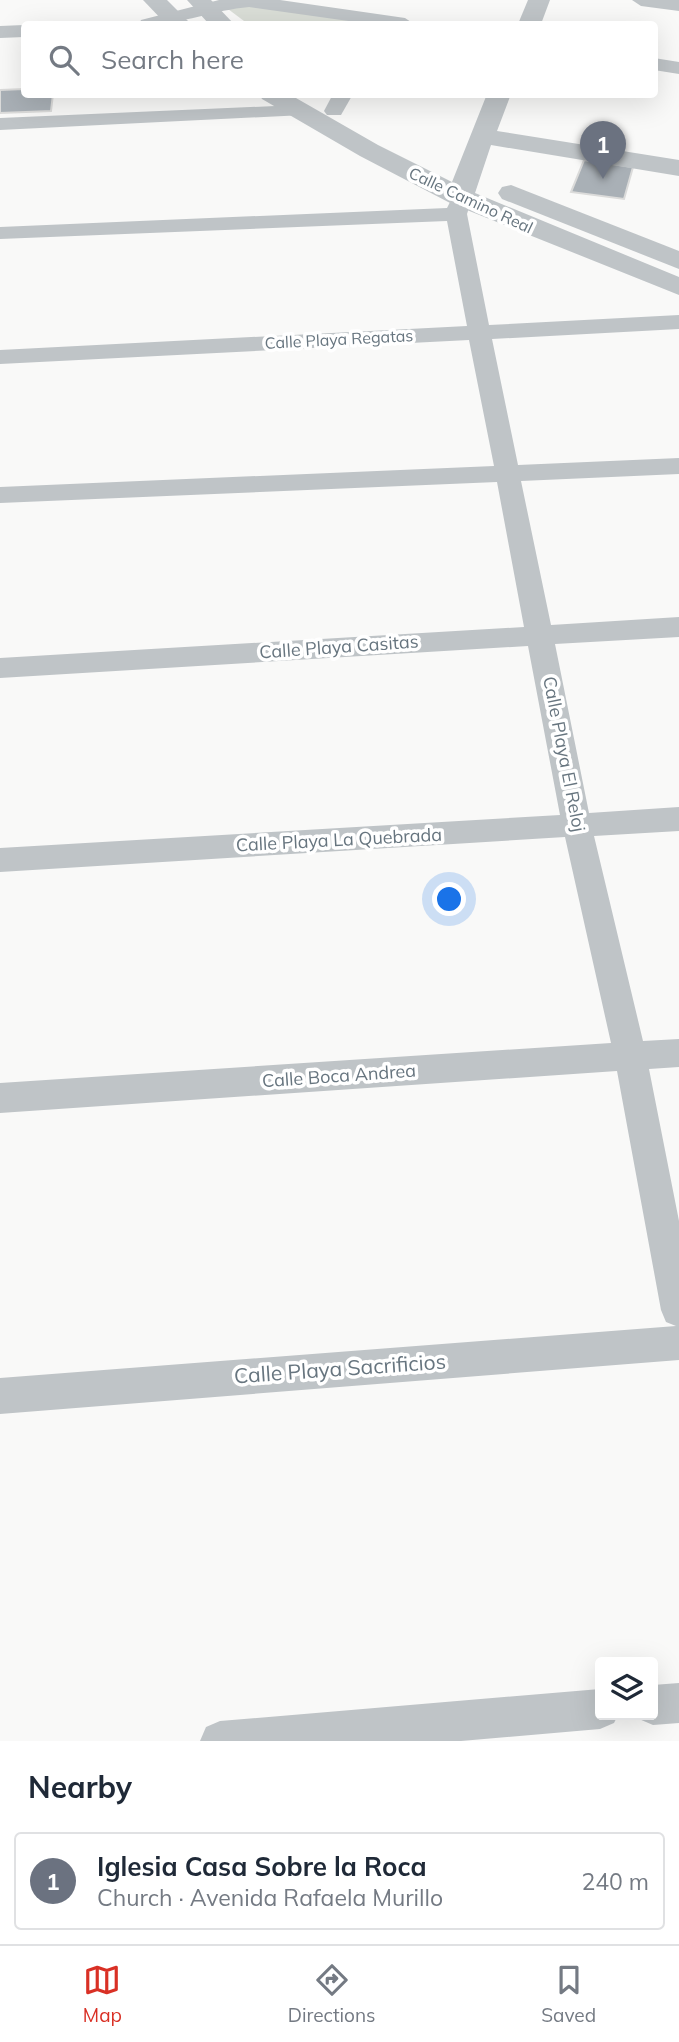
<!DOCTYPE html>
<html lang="en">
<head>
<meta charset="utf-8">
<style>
	:root { --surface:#fff; --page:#f2f2f3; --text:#1f2937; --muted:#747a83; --line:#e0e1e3; --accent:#d93025 }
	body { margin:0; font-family:Mulish,sans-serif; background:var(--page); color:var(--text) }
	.controls { position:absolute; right:21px; bottom:21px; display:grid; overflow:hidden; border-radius:7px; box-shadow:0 7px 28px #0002 }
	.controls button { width:63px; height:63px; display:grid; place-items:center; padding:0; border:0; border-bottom:2px solid var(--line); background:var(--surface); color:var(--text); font:35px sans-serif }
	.you { position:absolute; left:450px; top:900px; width:24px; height:24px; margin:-18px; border:5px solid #fff; border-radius:50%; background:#1a73e8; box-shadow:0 0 0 10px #1a73e833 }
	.badge { display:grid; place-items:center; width:46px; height:46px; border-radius:50%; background:var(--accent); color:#fff; font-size:23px; font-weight:700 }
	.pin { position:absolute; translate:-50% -58px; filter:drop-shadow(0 2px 4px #0008) }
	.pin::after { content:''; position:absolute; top:37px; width:24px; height:21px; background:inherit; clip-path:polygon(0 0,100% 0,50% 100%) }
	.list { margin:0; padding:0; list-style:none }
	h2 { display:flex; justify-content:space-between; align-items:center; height:91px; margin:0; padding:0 28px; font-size:30px }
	h2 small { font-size:23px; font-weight:400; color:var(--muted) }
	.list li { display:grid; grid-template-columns:46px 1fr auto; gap:21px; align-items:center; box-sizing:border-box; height:98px; margin:0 14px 14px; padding:0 14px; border:2px solid var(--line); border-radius:7px }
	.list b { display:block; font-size:26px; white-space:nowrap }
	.list p { margin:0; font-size:23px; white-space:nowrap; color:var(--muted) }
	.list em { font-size:23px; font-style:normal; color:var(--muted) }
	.icon { flex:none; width:38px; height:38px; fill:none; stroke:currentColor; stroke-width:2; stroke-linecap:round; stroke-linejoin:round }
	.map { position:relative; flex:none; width:679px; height:1741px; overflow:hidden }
	.search { position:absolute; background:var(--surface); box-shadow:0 7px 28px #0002; left:21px; right:21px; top:21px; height:77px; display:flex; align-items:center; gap:18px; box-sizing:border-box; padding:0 24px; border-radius:7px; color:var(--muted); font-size:26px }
	.sheet { height:203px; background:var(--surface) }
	nav { display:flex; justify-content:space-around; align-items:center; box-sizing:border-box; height:98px; border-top:2px solid var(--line); background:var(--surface); font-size:19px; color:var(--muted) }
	nav a { display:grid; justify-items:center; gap:4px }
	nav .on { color:var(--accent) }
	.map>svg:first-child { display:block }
	.green { fill:#daded7 }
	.building { fill:#a9b0b6; stroke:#dbdbda; stroke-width:2 }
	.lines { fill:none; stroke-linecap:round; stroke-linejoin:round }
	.minor { fill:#bfc4c7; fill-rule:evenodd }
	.tertiary { fill:#bfc4c7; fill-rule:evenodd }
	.labels { text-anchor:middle; stroke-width:7; stroke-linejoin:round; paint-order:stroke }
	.far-street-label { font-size:16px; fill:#67757f; stroke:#fff }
	.street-label { font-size:18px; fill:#67757f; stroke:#fff }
	.near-street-label { font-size:21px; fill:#67757f; stroke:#fff }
</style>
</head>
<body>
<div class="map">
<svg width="679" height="1741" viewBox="0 0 679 1741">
	<rect width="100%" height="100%" fill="#f9f9f8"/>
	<polygon class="green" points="249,6 376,23 248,24 228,9"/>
	<g class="building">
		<polygon points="24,89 24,94 53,94 51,111 0,113 0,90"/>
		<polygon points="584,160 633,167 624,199 571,192"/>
	</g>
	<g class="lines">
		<g class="minor">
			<path d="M 219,0 L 280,0 L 405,18 L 414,24 L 370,24 L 249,7 C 212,10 176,27 139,24 L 141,20 Z"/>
			<polygon points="632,0 679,0 679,11 641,6"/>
			<polygon points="24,25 24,37 0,38 0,26"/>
			<polygon points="654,58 679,62 679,74 654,70"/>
			<polygon points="333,94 353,94 341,115 327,115 324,111"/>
			<polygon points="297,105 304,107 307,111 304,115 0,130 0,118"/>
			<polygon points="461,192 468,194 472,198 467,214 489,325 679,315 679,329 492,339 518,465 679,458 679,474 521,481 551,625 679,617 679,637 555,644 589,813 679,807 679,831 594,836 643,1041 679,1039 679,1067 649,1069 679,1221 679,1360 0,1414 0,1378 676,1326 666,1322 661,1310 617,1071 0,1113 0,1083 611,1043 565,837 0,872 0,848 560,815 528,646 0,678 0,658 524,627 497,482 0,503 0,487 494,466 469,340 0,364 0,350 467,326 447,221 0,239 0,227 447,208 454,194"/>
			<polygon points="679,1683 679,1723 653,1725 639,1719 637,1715 653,1715 653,1685"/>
			<polygon points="600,1689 600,1715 618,1715 614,1723 600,1729 461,1741 200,1741 206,1727 220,1721"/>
		</g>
		<g class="tertiary">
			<polygon points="143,0 167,0 191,24 166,24"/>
			<polygon points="187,0 211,0 234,24 209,24"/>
			<polygon points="528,0 550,0 541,24 518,24"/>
			<polygon points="259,94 289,94 378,145 452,182 487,94 511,94 497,131 679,160 679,176 491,145 475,193 679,277 679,295 452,204 360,156 262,99"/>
			<polygon points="511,185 679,251 679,269 502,199 498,193 502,187"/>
		</g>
	</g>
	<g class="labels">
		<g class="far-street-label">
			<text transform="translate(471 200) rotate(25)" y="6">Calle Camino Real</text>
			<text transform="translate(339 339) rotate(-3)" y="6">Calle Playa Regatas</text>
		</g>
		<g class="street-label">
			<text transform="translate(339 647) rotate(-4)" y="6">Calle Playa Casitas</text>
			<text transform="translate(564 754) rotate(79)" y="6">Calle Playa El Reloj</text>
			<text transform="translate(339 840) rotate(-3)" y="6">Calle Playa La Quebrada</text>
			<text transform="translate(339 1076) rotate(-4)" y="6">Calle Boca Andrea</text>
		</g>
		<g class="near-street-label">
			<text transform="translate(340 1369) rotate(-4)" y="7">Calle Playa Sacrificios</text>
		</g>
	</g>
</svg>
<div class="controls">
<button><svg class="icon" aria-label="layers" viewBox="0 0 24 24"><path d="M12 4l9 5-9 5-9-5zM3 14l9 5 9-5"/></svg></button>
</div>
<div class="you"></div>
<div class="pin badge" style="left:603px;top:179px;background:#6b7280">1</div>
<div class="search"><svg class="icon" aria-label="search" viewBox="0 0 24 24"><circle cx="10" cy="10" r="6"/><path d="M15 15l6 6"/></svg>Search here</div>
</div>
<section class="sheet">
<h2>Nearby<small></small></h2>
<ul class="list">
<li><span class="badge" style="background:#6b7280">1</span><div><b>Iglesia Casa Sobre la Roca</b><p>Church · Avenida Rafaela Murillo</p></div><em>240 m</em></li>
</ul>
</section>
<nav>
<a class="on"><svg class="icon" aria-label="map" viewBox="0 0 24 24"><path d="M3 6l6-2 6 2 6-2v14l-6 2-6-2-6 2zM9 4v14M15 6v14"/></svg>Map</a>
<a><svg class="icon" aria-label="directions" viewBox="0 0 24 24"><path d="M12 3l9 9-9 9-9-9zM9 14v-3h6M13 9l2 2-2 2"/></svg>Directions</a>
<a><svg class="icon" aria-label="saved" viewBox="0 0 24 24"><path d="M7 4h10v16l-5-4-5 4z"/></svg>Saved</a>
</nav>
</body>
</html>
